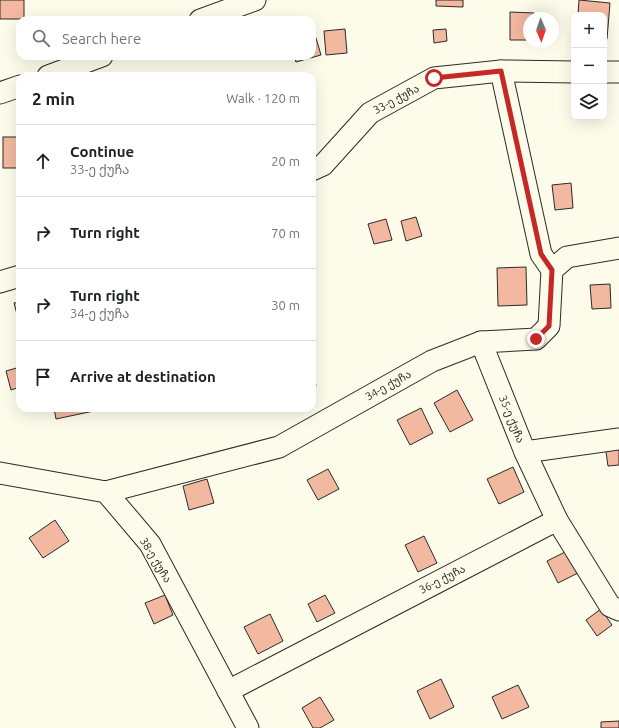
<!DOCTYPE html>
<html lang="en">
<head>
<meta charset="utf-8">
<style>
	:root { --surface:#fff; --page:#f2f2f2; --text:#202124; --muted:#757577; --line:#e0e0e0 }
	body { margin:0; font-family:Ubuntu,"Noto Sans Georgian",sans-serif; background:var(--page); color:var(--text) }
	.controls { position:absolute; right:12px; top:12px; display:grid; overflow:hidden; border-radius:8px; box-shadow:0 4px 16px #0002 }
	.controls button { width:36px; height:36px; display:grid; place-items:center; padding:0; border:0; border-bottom:1px solid var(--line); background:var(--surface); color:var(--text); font:20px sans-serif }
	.compass { position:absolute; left:523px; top:12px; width:36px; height:36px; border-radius:50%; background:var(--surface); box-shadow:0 4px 16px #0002; rotate:178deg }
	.stop { position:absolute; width:12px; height:12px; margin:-9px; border:3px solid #c62828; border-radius:50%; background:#fff }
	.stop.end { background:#c62828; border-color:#fff; box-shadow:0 1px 4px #0008 }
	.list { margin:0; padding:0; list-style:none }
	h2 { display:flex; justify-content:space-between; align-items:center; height:52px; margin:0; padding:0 16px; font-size:17px }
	h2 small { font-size:13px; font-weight:400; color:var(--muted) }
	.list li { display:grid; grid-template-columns:26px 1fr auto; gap:12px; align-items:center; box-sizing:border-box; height:72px; padding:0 16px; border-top:1px solid var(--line) }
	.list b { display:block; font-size:15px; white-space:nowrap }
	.list p { margin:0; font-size:13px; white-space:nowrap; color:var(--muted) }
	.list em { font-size:13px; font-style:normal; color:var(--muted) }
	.icon { flex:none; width:22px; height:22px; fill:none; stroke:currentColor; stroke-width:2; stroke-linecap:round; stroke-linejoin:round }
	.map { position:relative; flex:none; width:619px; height:728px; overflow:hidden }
	.search { position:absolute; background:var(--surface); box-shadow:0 4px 16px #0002; left:16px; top:16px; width:300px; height:44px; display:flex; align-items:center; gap:10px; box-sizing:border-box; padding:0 14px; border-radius:12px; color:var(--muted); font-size:15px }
	.panel { position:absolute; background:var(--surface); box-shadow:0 4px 16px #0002; left:16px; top:72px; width:300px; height:340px; border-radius:12px }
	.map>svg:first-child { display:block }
	.building { fill:#f2b8a0; stroke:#2b2b2b }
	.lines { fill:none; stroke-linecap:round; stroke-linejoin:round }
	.minor-casing { stroke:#2b2b2b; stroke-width:23 }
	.minor { stroke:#fdfbea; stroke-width:21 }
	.route { stroke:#c62828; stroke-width:5 }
	.labels { text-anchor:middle; stroke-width:3; stroke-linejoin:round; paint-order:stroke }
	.street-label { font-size:11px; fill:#2b2b2b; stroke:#fdfbea }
</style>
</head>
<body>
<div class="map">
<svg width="619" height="728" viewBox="0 0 619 728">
	<rect width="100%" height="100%" fill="#fdfbea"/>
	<g class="building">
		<rect x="0" y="0" width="24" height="19"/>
		<polygon points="436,0 463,0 463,7 436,6"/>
		<polygon points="579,0 610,3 607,39 604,39 604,15 578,15"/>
		<polygon points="510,12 534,13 533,18 529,18 529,40 510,40"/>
		<polygon points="312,28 313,28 321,55 296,62 294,56 312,56"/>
		<polygon points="345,29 347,53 326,55 324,31"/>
		<polygon points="446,29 447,41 434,43 433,30"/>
		<rect x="3" y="137" width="17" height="31"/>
		<polygon points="571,183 573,208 555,210 552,185"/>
		<polygon points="416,217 422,236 406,241 401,221"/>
		<polygon points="386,219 392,240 374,244 368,224"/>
		<polygon points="526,267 527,305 498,306 497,268"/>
		<polygon points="610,284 611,308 592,309 590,285"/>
		<polygon points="20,302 20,326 14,303"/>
		<polygon points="20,367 20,387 11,390 6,371"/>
		<polygon points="312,368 316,386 312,387"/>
		<polygon points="457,390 473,420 450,432 434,403"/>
		<polygon points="54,408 108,408 56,419"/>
		<polygon points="421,408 433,433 410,445 397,420"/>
		<polygon points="619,443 619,465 608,466 605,445"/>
		<polygon points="513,467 524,492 499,504 487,479"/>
		<polygon points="328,469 339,489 318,500 307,480"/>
		<polygon points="207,479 214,503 189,510 183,486"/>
		<polygon points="55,520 69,541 43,558 29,538"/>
		<polygon points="424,536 437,563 418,572 405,545"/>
		<polygon points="569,550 580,572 558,583 547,561"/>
		<polygon points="165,595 173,615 154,624 145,603"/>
		<polygon points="325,595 335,613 317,622 308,604"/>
		<polygon points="601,609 612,625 597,636 586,620"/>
		<polygon points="270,614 283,641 258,654 244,627"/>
		<polygon points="441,679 454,707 430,719 417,691"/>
		<polygon points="518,685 529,707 502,719 492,697"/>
		<polygon points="320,697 334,720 320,728 313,728 302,708"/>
		<polygon points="619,721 619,728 601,728 601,722"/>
	</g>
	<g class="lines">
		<g class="minor-casing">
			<g id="minor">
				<polyline points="200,20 255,0"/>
				<polyline points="501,71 541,254 552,270"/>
				<polyline points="604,72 619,72"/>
				<polyline points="48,76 102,56"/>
				<polyline points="0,93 20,86"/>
				<polyline points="312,170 323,165 370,113 434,78 501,71 574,72"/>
				<polyline points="0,282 20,276"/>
				<polyline points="481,342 525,452 619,439"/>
				<polyline points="525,452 557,520 610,606 619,610"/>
				<polyline points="0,473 106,492 150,544 248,728"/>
				<polyline points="106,492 279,447 432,361 481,342 536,339 549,326 552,270 567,257 619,248"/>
				<polyline points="228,691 557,520"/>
			</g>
		</g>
		<use href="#minor" class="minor"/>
	</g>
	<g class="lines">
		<polyline class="route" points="434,78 501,71 541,254 552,270 549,326 536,339"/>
	</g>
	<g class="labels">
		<g class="street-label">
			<text transform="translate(396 99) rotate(-28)" y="4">33-ე ქუჩა</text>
			<text transform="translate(388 385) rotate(-29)" y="4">34-ე ქუჩა</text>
			<text transform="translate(512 419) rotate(68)" y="4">35-ე ქუჩა</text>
			<text transform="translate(156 560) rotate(59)" y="4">38-ე ქუჩა</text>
			<text transform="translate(442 579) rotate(-27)" y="4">36-ე ქუჩა</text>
		</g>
	</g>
</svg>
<div class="controls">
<button>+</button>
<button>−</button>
<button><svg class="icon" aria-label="layers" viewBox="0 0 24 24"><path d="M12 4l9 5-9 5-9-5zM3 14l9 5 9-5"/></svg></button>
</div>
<svg class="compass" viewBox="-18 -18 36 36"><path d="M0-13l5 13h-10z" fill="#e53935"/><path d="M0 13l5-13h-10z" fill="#757577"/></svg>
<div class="stop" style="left:434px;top:78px"></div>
<div class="stop end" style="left:536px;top:339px"></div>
<div class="search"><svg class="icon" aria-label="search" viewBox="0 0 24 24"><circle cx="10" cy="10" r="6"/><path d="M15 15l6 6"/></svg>Search here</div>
<section class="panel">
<h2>2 min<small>Walk · 120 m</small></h2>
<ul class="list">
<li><svg class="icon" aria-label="ahead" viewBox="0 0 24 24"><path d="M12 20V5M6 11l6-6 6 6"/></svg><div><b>Continue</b><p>33-ე ქუჩა</p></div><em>20 m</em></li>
<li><svg class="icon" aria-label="right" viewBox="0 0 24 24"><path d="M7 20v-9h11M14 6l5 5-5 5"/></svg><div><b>Turn right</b></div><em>70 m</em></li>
<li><svg class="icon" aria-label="right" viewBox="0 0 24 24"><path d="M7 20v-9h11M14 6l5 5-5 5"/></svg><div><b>Turn right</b><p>34-ე ქუჩა</p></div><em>30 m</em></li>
<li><svg class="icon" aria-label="arrive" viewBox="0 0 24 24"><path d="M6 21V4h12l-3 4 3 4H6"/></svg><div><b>Arrive at destination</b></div></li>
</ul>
</section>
</div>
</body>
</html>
